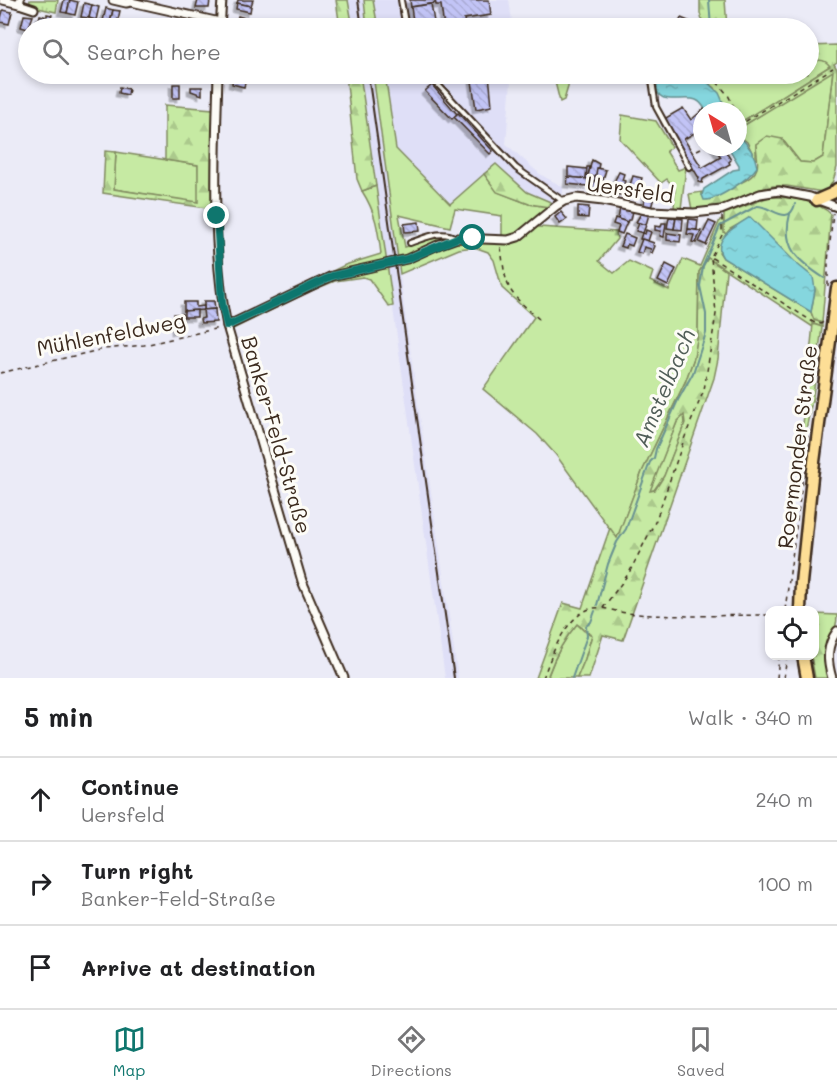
<!DOCTYPE html>
<html lang="en">
<head>
<meta charset="utf-8">
<style>
	:root { --surface:#fff; --page:#f6f6f6; --text:#202124; --muted:#757577; --line:#e0e0e0; --accent:#0f766e }
	body { margin:0; font-family:Mali,sans-serif; background:var(--page); color:var(--text) }
	.controls { position:absolute; right:18px; bottom:18px; display:grid; overflow:hidden; border-radius:12px; box-shadow:0 3px 9px #0003 }
	.controls button { width:54px; height:54px; display:grid; place-items:center; padding:0; border:0; border-bottom:2px solid var(--line); background:var(--surface); color:var(--text); font:30px sans-serif }
	.compass { position:absolute; left:693px; top:102px; width:54px; height:54px; border-radius:50%; background:var(--surface); box-shadow:0 3px 9px #0003; rotate:323deg }
	.stop { position:absolute; width:18px; height:18px; margin:-14px; border:4px solid #0f766e; border-radius:50%; background:#fff }
	.stop.end { background:#0f766e; border-color:#fff; box-shadow:0 2px 6px #0008 }
	.list { margin:0; padding:0; list-style:none }
	h2 { display:flex; justify-content:space-between; align-items:center; height:78px; margin:0; padding:0 24px; font-size:26px }
	h2 small { font-size:20px; font-weight:400; color:var(--muted) }
	.list li { display:grid; grid-template-columns:39px 1fr auto; gap:18px; align-items:center; box-sizing:border-box; height:84px; padding:0 24px; border-top:2px solid var(--line) }
	.list b { display:block; font-size:22px; white-space:nowrap }
	.list p { margin:0; font-size:20px; white-space:nowrap; color:var(--muted) }
	.list em { font-size:20px; font-style:normal; color:var(--muted) }
	.icon { flex:none; width:33px; height:33px; fill:none; stroke:currentColor; stroke-width:2; stroke-linecap:round; stroke-linejoin:round }
	.map { position:relative; flex:none; width:837px; height:678px; overflow:hidden }
	.search { position:absolute; background:var(--surface); box-shadow:0 3px 9px #0003; left:18px; right:18px; top:18px; height:66px; display:flex; align-items:center; gap:15px; box-sizing:border-box; padding:0 21px; border-radius:33px; color:var(--muted); font-size:22px }
	.sheet { height:330px; background:var(--surface) }
	nav { display:flex; justify-content:space-around; align-items:center; box-sizing:border-box; height:84px; border-top:2px solid var(--line); background:var(--surface); font-size:16px; color:var(--muted) }
	nav a { display:grid; justify-items:center; gap:3px }
	nav .on { color:var(--accent) }
	.map>svg:first-child { display:block }
	.built { fill:#dfdff7 }
	.green { fill:#c6eaa3; stroke:#808a60; stroke-width:1.5; fill-rule:evenodd }
	.forest { fill:url(#forest-firs); stroke:#808a60; stroke-width:1.5; fill-rule:evenodd }
	.park { fill:url(#park-tufts); stroke:#808a60; stroke-width:1.5 }
	.water { fill:url(#water-ripples); stroke:#679191; stroke-width:1.5 }
	.lines { fill:none; stroke-linecap:round; stroke-linejoin:round }
	.stream { stroke:#679191; stroke-width:2 }
	.building { fill:url(#building-back-hatch); stroke:#3b2a1e; stroke-width:1.5; filter:url(#shadow) }
	.service-casing { stroke:#3b2a1e; stroke-width:8 }
	.minor-casing { stroke:#3b2a1e; stroke-width:11 }
	.primary-casing { stroke:#3b2a1e; stroke-width:15 }
	.path { stroke:#3b2a1e; stroke-width:1.5; stroke-dasharray:4.5 4.5; stroke-linecap:butt }
	.service { stroke:#fdfcf7; stroke-width:4 }
	.minor { stroke:#fdfcf7; stroke-width:7 }
	.primary { stroke:#fdde96; stroke-width:10 }
	.rail { stroke:#3b2a1e; stroke-width:2 }
	.route { stroke:#0f766e; stroke-width:8 }
	.labels { text-anchor:middle; stroke-width:6; stroke-linejoin:round; paint-order:stroke }
	.street-label { font-size:21px; fill:#3b2a1e; stroke:#fdfcf7 }
	.water-label { font-size:22px; font-style:italic; fill:#515e58; stroke:#fdfcf7 }
</style>
</head>
<body>
<div class="map">
<svg width="837" height="678" viewBox="0 0 837 678">
	<defs>
		<pattern id="forest-firs" width="22" height="20" patternUnits="userSpaceOnUse" patternTransform="scale(1.5)"><rect width="22" height="20" fill="#c6eaa3"/><path d="M5 1l3.5 6h-7zM16 11l3.5 6h-7z" fill="#abc98c"/></pattern>
		<pattern id="park-tufts" width="24" height="20" patternUnits="userSpaceOnUse" patternTransform="scale(1.5)"><rect width="24" height="20" fill="#c6eaa3"/><path d="M3 7l-1-3M5 7V3M7 7l1-3M15 17l-1-3M17 17v-4M19 17l1-3" fill="none" stroke="#abc98c"/></pattern>
		<pattern id="water-ripples" width="26" height="14" patternUnits="userSpaceOnUse" patternTransform="scale(1.5)"><rect width="26" height="14" fill="#85d6de"/><path d="M2 4q2-2 4 0t4 0M15 11q2-2 4 0t4 0" fill="none" stroke="#74b8be"/></pattern>
		<pattern id="building-back-hatch" width="6" height="6" patternUnits="userSpaceOnUse" patternTransform="scale(1.5)"><rect width="6" height="6" fill="#c2c4f6"/><path d="M-1 5l2 2M0 0l6 6M5-1l2 2" fill="none" stroke="#a8a9d2"/></pattern>
		<filter id="shadow"><feDropShadow dx="-3.5" dy="3.5" stdDeviation="0" flood-color="#0004"/></filter>
	</defs>
	<rect width="100%" height="100%" fill="#ebebf7"/>
	<filter id="ink" filterUnits="userSpaceOnUse"><feTurbulence type="fractalNoise" baseFrequency=".0167" numOctaves="2"/><feDisplacementMap in="SourceGraphic" scale="12" xChannelSelector="R" yChannelSelector="G"/><feConvolveMatrix kernelMatrix="1 2 1 2 8 2 1 2 1" color-interpolation-filters="sRGB"/></filter>
	<g filter="url(#ink)">
		<g class="built">
			<polygon points="348,0 364,0 367,28 353,28"/>
			<polygon points="373,0 509,0 513,28 378,28"/>
			<polygon points="360,74 373,74 405,314 458,678 445,678"/>
			<polygon points="385,74 514,74 511,80 506,144 541,175 563,187 563,193 553,203 527,192 496,164 451,204 396,149"/>
		</g>
		<g class="green">
			<polygon points="364,0 373,0 378,28 367,28"/>
			<polygon points="817,59 826,61 830,66 738,124 738,111 727,111 715,88 704,78 693,81 695,74 755,74 760,80 791,74 808,74 809,64"/>
			<polygon points="833,70 823,157 813,163 800,162 782,139 756,144 756,160 747,142 738,135 738,129"/>
			<path d="M 373,74 L 385,74 L 396,149 L 450,204 L 484,174 L 498,192 L 529,204 L 549,207 L 533,220 L 539,227 L 616,232 L 617,239 L 599,261 L 614,273 L 629,261 L 653,272 L 650,281 L 669,290 L 683,259 L 700,266 L 720,220 L 724,219 L 724,232 L 726,234 L 719,252 L 723,258 L 811,312 L 814,320 L 822,323 L 822,327 L 814,324 L 813,327 L 708,258 L 699,272 L 698,334 L 694,358 L 686,380 L 642,472 L 617,539 L 556,455 L 537,434 L 483,389 L 534,317 L 502,288 L 494,260 L 488,252 L 474,247 L 459,249 L 400,274 ZM 455,209 L 502,216 L 502,237 L 463,234 L 451,237 L 441,236 L 405,247 L 399,215 L 450,227 Z"/>
			<polygon points="622,115 656,121 672,147 666,151 678,170 686,167 681,209 674,209 675,189 667,179 661,183 620,139"/>
			<polygon points="116,152 198,165 199,203 114,189"/>
			<path d="M 376,186 L 393,306 L 389,307 L 369,279 L 363,277 L 335,281 L 313,290 L 231,330 L 229,321 L 345,265 L 381,254 C 378,229 376,213 362,191 Z"/>
			<polygon points="685,414 685,423 664,476 654,490 649,491 677,422"/>
			<path d="M 577,624 L 584,631 L 592,635 L 585,659 L 577,678 L 550,678 L 548,676 C 555,656 563,640 577,624 Z"/>
		</g>
		<g class="forest">
			<polygon points="336,0 348,0 353,28 340,28"/>
			<polygon points="700,0 725,0 727,28 704,28 700,13"/>
			<path d="M 837,45 L 837,62 L 834,64 L 837,69 L 837,167 C 834,177 833,187 823,192 L 787,186 L 773,186 L 757,190 L 718,207 L 692,210 L 689,194 L 702,192 L 702,195 C 715,191 753,184 757,168 C 759,162 756,150 756,144 L 767,136 L 782,139 L 800,162 L 813,163 L 823,157 L 833,71 L 738,129 L 738,124 L 830,66 C 824,58 817,59 809,64 L 809,46 Z"/>
			<polygon points="346,74 360,74 376,186 362,191 357,179"/>
			<polygon points="555,74 569,74 568,87 564,100 560,102 555,82"/>
			<polygon points="165,105 213,109 213,209 103,193 105,151 116,152 114,189 198,202 198,165 165,160"/>
			<polygon points="496,164 527,192 553,203 549,207 529,204 497,192 484,174"/>
			<path d="M 769,197 C 788,197 816,200 831,214 L 822,323 L 814,320 L 811,312 L 815,290 L 812,280 L 750,218 L 730,229 L 726,234 L 724,232 L 724,214 Z"/>
			<path d="M 708,258 L 726,271 L 718,359 L 714,378 L 623,640 L 603,635 L 589,678 L 577,678 L 585,659 L 592,635 L 577,624 C 563,640 555,656 548,675 L 550,678 L 536,678 L 563,603 L 582,608 L 610,528 L 617,538 L 642,472 L 686,380 L 694,358 L 698,334 L 699,272 ZM 684,415 L 685,423 L 664,476 L 655,490 L 650,491 L 677,422 Z"/>
			<polygon points="813,324 822,327 813,396 803,444 801,445"/>
			<path d="M 815,614 L 837,615 C 837,634 829,632 826,648 C 824,658 828,668 830,678 L 815,678 L 811,656 L 814,656 Z"/>
		</g>
		<polygon class="park" points="30,0 58,0 56,12 29,6"/>
		<g class="water">
			<path d="M 665,76 C 679,75 696,86 706,77 L 706,81 L 719,93 L 727,111 L 706,111 C 704,107 701,102 696,100 C 684,95 654,108 657,84 Z"/>
			<path d="M 738,135 C 748,144 755,154 757,167 C 750,178 717,201 704,200 L 702,195 L 704,189 L 733,170 L 739,169 L 739,165 L 728,147 L 738,147 Z"/>
			<path d="M 750,217 L 797,264 L 813,277 L 815,290 L 811,312 L 723,258 C 710,240 737,225 750,217 Z"/>
		</g>
		<g class="lines">
			<g class="stream">
				<polyline points="709,0 711,28"/>
				<path d="M 790,214 C 781,248 798,261 824,278"/>
				<path d="M 597,605 L 608,564 L 617,542 L 626,529 L 650,462 L 654,458 L 656,449 L 678,400 L 693,373 L 706,333 L 706,314 L 700,286 L 703,266 L 720,226 L 757,206 C 770,205 789,228 795,204"/>
				<polyline points="572,678 587,636 586,626 591,622 595,611"/>
			</g>
		</g>
		<g class="building">
			<polygon points="64,0 70,0 67,13 61,12"/>
			<polygon points="70,0 78,2 75,15 67,13"/>
			<polygon points="198,0 210,0 209,8 196,8"/>
			<polygon points="238,0 253,0 251,6 237,3"/>
			<polygon points="410,0 435,0 436,3 411,7"/>
			<polygon points="435,0 489,0 491,15 464,19 465,28 444,28 441,5 436,5"/>
			<polygon points="84,3 92,5 89,18 81,17"/>
			<polygon points="237,3 251,6 250,12 236,9"/>
			<polygon points="431,4 435,28 414,28 411,7"/>
			<polygon points="92,5 99,7 96,20 89,18"/>
			<polygon points="106,8 113,10 110,23 103,21"/>
			<polygon points="3,10 12,12 9,24 0,22"/>
			<polygon points="113,10 120,11 117,24 110,23"/>
			<polygon points="47,14 52,15 48,28 37,28 40,15 47,17"/>
			<polygon points="24,15 33,16 28,29 21,27"/>
			<polygon points="238,16 252,20 250,26 236,23"/>
			<polygon points="681,18 698,25 697,28 677,28"/>
			<polygon points="155,20 166,23 165,28 153,28"/>
			<polygon points="178,20 190,23 189,28 177,27"/>
			<polygon points="236,23 250,26 250,28 235,28"/>
			<polygon points="471,74 489,74 492,106 476,109"/>
			<polygon points="233,76 246,79 244,87 232,84"/>
			<rect x="173" y="84" width="7" height="14"/>
			<polygon points="432,85 457,114 452,119 425,91"/>
			<polygon points="120,87 129,89 128,95 119,93"/>
			<polygon points="191,87 202,87 202,95 191,91"/>
			<polygon points="683,108 691,120 704,109 706,111 702,111 702,131 701,129 684,139 702,168 721,157 714,147 723,147 731,160 729,162 730,164 703,179 702,183 698,182 699,178 664,119"/>
			<polygon points="458,113 493,151 490,154 454,117"/>
			<polygon points="592,160 599,164 596,178 588,175"/>
			<polygon points="568,167 587,169 586,179 568,177"/>
			<polygon points="587,167 590,167 588,175 596,178 594,182 588,182 588,179 586,179"/>
			<polygon points="597,168 606,170 602,183 595,181"/>
			<polygon points="619,172 624,174 622,180 625,181 621,195 609,192"/>
			<polygon points="633,176 642,178 638,190 629,188"/>
			<polygon points="568,177 588,179 588,186 567,184"/>
			<polygon points="594,181 602,183 600,196 592,194"/>
			<polygon points="645,191 655,194 651,208 644,206"/>
			<polygon points="578,206 589,207 588,218 578,217"/>
			<polygon points="620,208 633,211 631,220 628,220 627,222 618,219"/>
			<polygon points="561,212 567,219 560,224 555,217"/>
			<polygon points="642,212 649,214 646,225 636,222"/>
			<polygon points="669,217 676,218 674,229 667,228"/>
			<polygon points="615,218 627,222 622,234 617,232 619,226 613,224"/>
			<polygon points="676,218 683,219 682,230 674,229"/>
			<polygon points="689,219 698,220 697,230 688,229"/>
			<polygon points="709,221 716,224 706,245 699,242"/>
			<polygon points="419,222 420,231 405,232 404,224"/>
			<polygon points="639,223 646,225 643,233 636,231"/>
			<polygon points="662,223 666,223 664,237 660,236 661,231 655,230 655,226 661,227"/>
			<polygon points="688,229 701,231 696,243 692,242 694,235 687,234"/>
			<polygon points="646,230 651,232 648,241 640,239 642,233 645,234"/>
			<polygon points="667,233 681,235 680,242 667,240"/>
			<polygon points="625,234 635,238 632,246 627,244 626,248 620,246"/>
			<polygon points="642,239 654,243 653,245 655,246 652,253 650,252 651,249 644,247 642,254 637,252"/>
			<polygon points="666,264 676,269 668,286 658,281"/>
			<polygon points="204,301 214,301 215,309 204,310"/>
			<polygon points="184,302 196,302 196,307 204,306 204,310 184,311"/>
			<polygon points="215,309 216,322 201,323 200,319 204,318 203,310"/>
			<polygon points="197,310 197,317 184,317 184,311"/>
			<polygon points="174,314 182,314 183,329 175,331"/>
		</g>
		<g class="lines">
			<g class="service-casing">
				<g id="service">
					<polyline points="401,0 406,28"/>
					<polyline points="428,74 516,168 563,201"/>
					<polyline points="651,74 656,107 689,167"/>
					<path d="M 410,243 C 425,238 442,229 456,238"/>
				</g>
			</g>
			<g class="minor-casing">
				<g id="minor">
					<polyline points="3,0 19,4 20,0"/>
					<polyline points="113,0 126,3 131,2 220,22"/>
					<polyline points="19,4 34,9"/>
					<polyline points="220,28 222,0"/>
					<path d="M 218,74 C 216,152 211,249 227,326 L 302,581 L 344,678"/>
					<polyline points="227,326 332,276 407,259 440,244 457,238 508,240 518,237 556,206 564,201 576,198 603,201 651,211 694,213 721,210 760,194 779,191 810,197 837,207"/>
					<path d="M 832,678 C 827,661 826,646 837,631"/>
				</g>
			</g>
			<g class="primary-casing">
				<g id="primary">
					<polyline points="817,200 833,193 837,189"/>
					<polyline points="800,610 801,583 812,477 837,288"/>
					<polyline points="803,656 807,678"/>
				</g>
			</g>
			<g class="path">
				<polyline points="711,75 728,95 736,111"/>
				<polyline points="738,118 740,124"/>
				<polyline points="738,126 833,68"/>
				<polyline points="697,150 703,147"/>
				<path d="M 501,247 C 506,290 507,291 539,319"/>
				<polyline points="712,258 813,322 821,324 823,322"/>
				<polyline points="828,286 828,262 833,213"/>
				<polyline points="0,373 104,349 144,345 219,328"/>
				<polyline points="603,608 629,573 656,520 686,434 704,390 716,314 711,257 722,235 722,217"/>
				<polyline points="785,610 809,430"/>
				<path d="M 543,678 C 552,654 563,622 587,610 C 599,604 615,612 627,613 C 674,618 723,615 770,615"/>
				<polyline points="777,678 779,656"/>
				<polyline points="784,678 787,656"/>
			</g>
			<use href="#service" class="service"/>
			<use href="#minor" class="minor"/>
			<use href="#primary" class="primary"/>
			<g class="rail">
				<polyline points="358,0 362,28"/>
				<polyline points="368,74 454,678"/>
			</g>
		</g>
	</g>
	<g class="lines" filter="url(#ink)">
		<polyline class="route" points="217,216 222,303 227,326 332,276 407,259 457,238 473,238"/>
	</g>
	<g class="labels">
		<g class="street-label">
			<text transform="translate(630 190) rotate(8)" y="7">Uersfeld</text>
			<text transform="translate(111 335) rotate(-11)" y="7">Mühlenfeldweg</text>
			<text transform="translate(276 435) rotate(74)" y="7">Banker-Feld-Straße</text>
			<text transform="translate(798 447) rotate(-83)" y="7">Roermonder Straße</text>
		</g>
		<g class="water-label">
			<text transform="translate(664 388) rotate(-67)" y="8">Amstelbach</text>
		</g>
	</g>
</svg>
<div class="controls">
<button><svg class="icon" aria-label="locate" viewBox="0 0 24 24"><circle cx="12" cy="12" r="6"/><path d="M12 2v4M12 18v4M2 12h4M18 12h4"/></svg></button>
</div>
<svg class="compass" viewBox="-18 -18 36 36"><path d="M0-13l5 13h-10z" fill="#e53935"/><path d="M0 13l5-13h-10z" fill="#757577"/></svg>
<div class="stop" style="left:473px;top:238px"></div>
<div class="stop end" style="left:217px;top:216px"></div>
<div class="search"><svg class="icon" aria-label="search" viewBox="0 0 24 24"><circle cx="10" cy="10" r="6"/><path d="M15 15l6 6"/></svg>Search here</div>
</div>
<section class="sheet">
<h2>5 min<small>Walk · 340 m</small></h2>
<ul class="list">
<li><svg class="icon" aria-label="ahead" viewBox="0 0 24 24"><path d="M12 20V5M6 11l6-6 6 6"/></svg><div><b>Continue</b><p>Uersfeld</p></div><em>240 m</em></li>
<li><svg class="icon" aria-label="right" viewBox="0 0 24 24"><path d="M7 20v-9h11M14 6l5 5-5 5"/></svg><div><b>Turn right</b><p>Banker-Feld-Straße</p></div><em>100 m</em></li>
<li><svg class="icon" aria-label="arrive" viewBox="0 0 24 24"><path d="M6 21V4h12l-3 4 3 4H6"/></svg><div><b>Arrive at destination</b></div></li>
</ul>
</section>
<nav>
<a class="on"><svg class="icon" aria-label="map" viewBox="0 0 24 24"><path d="M3 6l6-2 6 2 6-2v14l-6 2-6-2-6 2zM9 4v14M15 6v14"/></svg>Map</a>
<a><svg class="icon" aria-label="directions" viewBox="0 0 24 24"><path d="M12 3l9 9-9 9-9-9zM9 14v-3h6M13 9l2 2-2 2"/></svg>Directions</a>
<a><svg class="icon" aria-label="saved" viewBox="0 0 24 24"><path d="M7 4h10v16l-5-4-5 4z"/></svg>Saved</a>
</nav>
</body>
</html>
